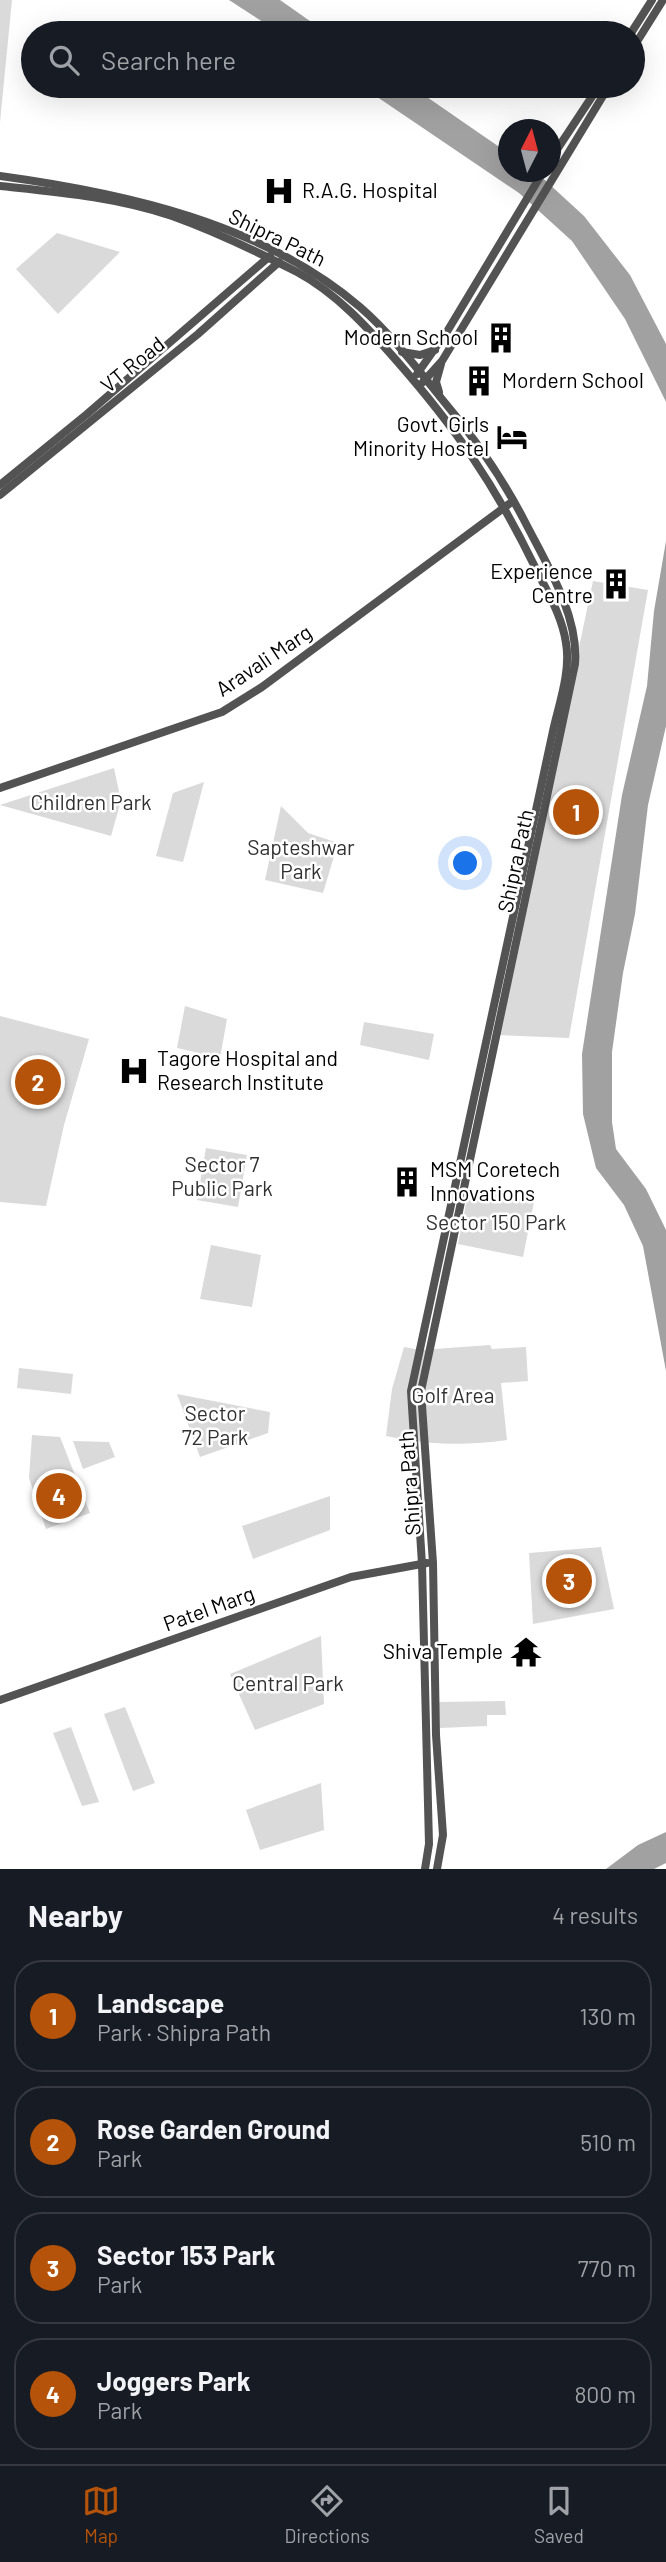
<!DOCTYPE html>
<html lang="en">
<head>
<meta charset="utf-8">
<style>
	:root { --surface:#171b24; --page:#242831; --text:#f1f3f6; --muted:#9ea1a6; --line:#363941; --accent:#b45309 }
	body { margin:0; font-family:Barlow,sans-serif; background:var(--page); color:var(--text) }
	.compass { position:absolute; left:498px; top:119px; width:63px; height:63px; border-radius:50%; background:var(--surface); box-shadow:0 7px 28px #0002; rotate:6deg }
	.you { position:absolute; left:466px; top:864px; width:24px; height:24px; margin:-18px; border:5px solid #fff; border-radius:50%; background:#1a73e8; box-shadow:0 0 0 10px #1a73e833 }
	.badge { display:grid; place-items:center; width:46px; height:46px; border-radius:50%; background:var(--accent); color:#fff; font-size:23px; font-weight:700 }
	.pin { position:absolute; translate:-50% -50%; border:4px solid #fff; box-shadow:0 2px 7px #0006 }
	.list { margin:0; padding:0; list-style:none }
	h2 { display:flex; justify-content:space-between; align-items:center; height:91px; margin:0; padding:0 28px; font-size:30px }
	h2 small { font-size:23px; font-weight:400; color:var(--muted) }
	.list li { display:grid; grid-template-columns:46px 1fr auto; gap:21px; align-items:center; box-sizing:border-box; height:112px; margin:0 14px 14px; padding:0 14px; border:2px solid var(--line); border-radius:28px }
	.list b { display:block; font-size:26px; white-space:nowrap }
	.list p { margin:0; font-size:23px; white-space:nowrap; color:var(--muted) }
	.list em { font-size:23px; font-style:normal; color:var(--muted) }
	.icon { flex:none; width:38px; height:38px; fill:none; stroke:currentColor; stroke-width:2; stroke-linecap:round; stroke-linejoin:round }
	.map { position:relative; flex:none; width:666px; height:1869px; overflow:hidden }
	.search { position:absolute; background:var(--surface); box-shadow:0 7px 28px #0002; left:21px; right:21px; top:21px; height:77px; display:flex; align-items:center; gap:18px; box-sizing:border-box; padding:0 24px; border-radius:38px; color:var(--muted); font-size:26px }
	.sheet { height:595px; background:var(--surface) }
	nav { display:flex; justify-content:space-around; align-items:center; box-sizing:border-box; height:98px; border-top:2px solid var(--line); background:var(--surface); font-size:19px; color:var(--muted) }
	nav a { display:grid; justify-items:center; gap:4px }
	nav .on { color:var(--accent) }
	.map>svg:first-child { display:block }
	.green { fill:#dadada }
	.water { fill:#a1a1a1 }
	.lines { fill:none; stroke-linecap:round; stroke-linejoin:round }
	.tertiary { stroke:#535353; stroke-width:8 }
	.labels { text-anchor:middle; stroke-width:5; stroke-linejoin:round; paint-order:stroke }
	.poi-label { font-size:21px; fill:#000; stroke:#fff; text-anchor:start }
	.street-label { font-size:21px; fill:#000; stroke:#fff }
	.park-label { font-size:21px; fill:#313131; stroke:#fff }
</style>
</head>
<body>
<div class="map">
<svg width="666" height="1869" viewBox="0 0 666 1869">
	<rect width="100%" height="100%" fill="#fff"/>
	<g class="green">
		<polygon points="0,0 12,0 0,122"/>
		<polygon points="57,233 120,252 58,314 16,269"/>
		<polygon points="593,581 648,590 569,1038 497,1035"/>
		<polygon points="114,768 121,801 111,836 0,805"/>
		<polygon points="204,782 183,862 156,856 173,793"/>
		<polygon points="281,806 308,833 338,843 323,893 265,880"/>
		<polygon points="185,1006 227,1019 220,1058 177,1048"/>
		<polygon points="0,1016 89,1039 64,1125 46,1206 0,1202"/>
		<polygon points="364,1022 434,1034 429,1060 360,1045"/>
		<polygon points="206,1148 247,1155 238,1207 197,1200"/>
		<polygon points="469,1189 534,1202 523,1257 458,1244"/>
		<polygon points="211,1245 261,1255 252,1307 200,1299"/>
		<path d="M 490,1345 L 492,1349 L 526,1347 L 528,1381 L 501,1383 L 507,1440 C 465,1446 427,1445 386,1436 L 392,1389 L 404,1347 L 420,1350 Z"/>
		<polygon points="19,1368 73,1374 71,1394 17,1388"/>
		<polygon points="177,1394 270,1412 268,1433 200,1457"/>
		<polygon points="32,1435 60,1437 90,1513 46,1529 29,1478"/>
		<polygon points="73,1441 109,1442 115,1457 83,1469"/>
		<polygon points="330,1496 330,1530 253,1559 242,1526"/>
		<polygon points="601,1547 614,1609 533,1624 529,1553"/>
		<polygon points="321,1636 324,1704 255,1730 230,1674"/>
		<polygon points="505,1701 506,1715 487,1715 487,1726 440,1728 438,1702"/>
		<polygon points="125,1707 155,1783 133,1791 104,1714"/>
		<polygon points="71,1727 99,1802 82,1806 53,1733"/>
		<polygon points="321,1783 324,1830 260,1850 246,1810"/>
	</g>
	<g class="water">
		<polygon points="229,0 280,0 327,33 280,33"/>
		<polygon points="361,86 411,86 508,153 508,172 536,172 584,216 630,275 666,344 666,402 625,319 572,241 519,193"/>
		<polygon points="666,541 666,726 648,805 635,914 623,973 612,1052 612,1122 616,1149 646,1189 666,1230 666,1371 643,1246 624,1205 596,1168 583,1114 582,1054 622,795 647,686 654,611"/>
		<polygon points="666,1832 666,1863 654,1869 606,1869 638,1845"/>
	</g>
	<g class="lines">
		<g class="tertiary">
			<polyline points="631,33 652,0"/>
			<polyline points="633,48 663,0"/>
			<polyline points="550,160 599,86"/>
			<path d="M 0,176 C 124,193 262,223 360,307 C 390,333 416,367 441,398 C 475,438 500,474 524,520 C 546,563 579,615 575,664 L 421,1391 L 433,1563 L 436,1735 L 443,1835 L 437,1869"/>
			<path d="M 0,186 C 57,192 117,197 172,216 C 214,231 258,252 297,272 C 336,293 367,327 396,360 C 455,427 495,485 534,565 C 546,590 562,615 566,643 C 571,671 559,704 553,731 L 411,1391 L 422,1564 L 429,1844 L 425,1869"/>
			<polyline points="402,352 420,355 435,350"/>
			<polyline points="417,374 448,330 543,172"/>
			<polyline points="423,382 442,361 609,86"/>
			<polyline points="439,392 436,382 441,364"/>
			<polyline points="0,485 87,414 270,256"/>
			<polyline points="0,495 198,334 279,262"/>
			<polyline points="0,788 222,712 262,687 509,504"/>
			<polyline points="0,1700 351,1577 427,1563"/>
		</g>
	</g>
	<defs>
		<g id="hospital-bare" transform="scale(2.415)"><path d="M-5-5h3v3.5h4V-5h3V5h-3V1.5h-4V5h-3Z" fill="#000" stroke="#fff" stroke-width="2.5" paint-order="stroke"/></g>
		<g id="building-bare" transform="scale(2.415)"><path d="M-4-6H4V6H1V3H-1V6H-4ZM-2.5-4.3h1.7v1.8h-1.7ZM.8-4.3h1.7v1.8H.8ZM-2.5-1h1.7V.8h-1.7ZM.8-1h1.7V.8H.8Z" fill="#000" stroke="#fff" stroke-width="2.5" paint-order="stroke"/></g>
		<g id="hotel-bare" transform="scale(2.415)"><path d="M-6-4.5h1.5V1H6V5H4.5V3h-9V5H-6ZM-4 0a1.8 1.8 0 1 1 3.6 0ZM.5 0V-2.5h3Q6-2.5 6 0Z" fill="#000" stroke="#fff" stroke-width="2.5" paint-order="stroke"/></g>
		<g id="temple-bare" transform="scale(2.415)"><path d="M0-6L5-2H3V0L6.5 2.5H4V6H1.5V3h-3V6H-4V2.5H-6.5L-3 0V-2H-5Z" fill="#000" stroke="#fff" stroke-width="2.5" paint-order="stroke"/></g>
	</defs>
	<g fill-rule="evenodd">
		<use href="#hospital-bare" x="279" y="191"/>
		<use href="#building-bare" x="501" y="338"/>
		<use href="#building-bare" x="479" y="381"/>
		<use href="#hotel-bare" x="512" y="437"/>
		<use href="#building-bare" x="616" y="584"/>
		<use href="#hospital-bare" x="134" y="1071"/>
		<use href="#building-bare" x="407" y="1182"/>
		<use href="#temple-bare" x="526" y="1652"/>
	</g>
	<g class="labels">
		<g class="poi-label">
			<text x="302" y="198">R.A.G. Hospital</text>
			<text x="478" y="345" text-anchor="end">Modern School</text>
			<text x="502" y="388">Mordern School</text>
			<text x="489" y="432" text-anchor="end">Govt. Girls<tspan x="489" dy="24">Minority Hostel</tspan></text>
			<text x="593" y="579" text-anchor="end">Experience<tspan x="593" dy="24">Centre</tspan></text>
			<text x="157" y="1066">Tagore Hospital and<tspan x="157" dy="24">Research Institute</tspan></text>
			<text x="430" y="1177">MSM Coretech<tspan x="430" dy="24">Innovations</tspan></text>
			<text x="503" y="1659" text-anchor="end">Shiva Temple</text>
		</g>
		<g class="street-label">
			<text transform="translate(277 238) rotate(26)" y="7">Shipra Path</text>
			<text transform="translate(133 365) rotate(-39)" y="7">VT Road</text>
			<text transform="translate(264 661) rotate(-34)" y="7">Aravali Marg</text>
			<text transform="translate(516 861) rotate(-78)" y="7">Shipra Path</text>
			<text transform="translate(410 1483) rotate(-94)" y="7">Shipra Path</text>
			<text transform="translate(209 1609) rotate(-20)" y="7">Patel Marg</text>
		</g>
		<g class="park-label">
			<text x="91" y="810">Children Park</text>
			<text x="301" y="855">Sapteshwar<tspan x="301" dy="24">Park</tspan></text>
			<text x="222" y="1172">Sector 7<tspan x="222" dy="24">Public Park</tspan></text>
			<text x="496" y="1230">Sector 150 Park</text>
			<text x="453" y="1403">Golf Area</text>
			<text x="215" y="1421">Sector<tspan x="215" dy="24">72 Park</tspan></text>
			<text x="288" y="1691">Central Park</text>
		</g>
	</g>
</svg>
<svg class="compass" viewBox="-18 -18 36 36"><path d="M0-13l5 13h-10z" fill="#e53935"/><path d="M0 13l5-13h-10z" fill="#9ea1a6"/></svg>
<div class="you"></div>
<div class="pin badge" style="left:576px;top:812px">1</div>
<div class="pin badge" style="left:38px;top:1082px">2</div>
<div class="pin badge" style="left:569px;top:1581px">3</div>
<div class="pin badge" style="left:59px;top:1496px">4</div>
<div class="search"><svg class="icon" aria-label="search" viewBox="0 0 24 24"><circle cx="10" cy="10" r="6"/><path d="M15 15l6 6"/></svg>Search here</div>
</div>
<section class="sheet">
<h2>Nearby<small>4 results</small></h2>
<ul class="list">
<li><span class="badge">1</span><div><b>Landscape</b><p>Park · Shipra Path</p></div><em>130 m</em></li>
<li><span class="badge">2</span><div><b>Rose Garden Ground</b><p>Park</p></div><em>510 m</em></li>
<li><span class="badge">3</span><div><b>Sector 153 Park</b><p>Park</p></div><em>770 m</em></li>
<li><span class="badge">4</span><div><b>Joggers Park</b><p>Park</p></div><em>800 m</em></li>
</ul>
</section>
<nav>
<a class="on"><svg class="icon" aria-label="map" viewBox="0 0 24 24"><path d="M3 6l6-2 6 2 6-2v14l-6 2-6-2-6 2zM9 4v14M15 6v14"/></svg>Map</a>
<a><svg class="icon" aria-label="directions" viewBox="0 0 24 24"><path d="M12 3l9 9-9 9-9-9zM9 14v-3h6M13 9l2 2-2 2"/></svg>Directions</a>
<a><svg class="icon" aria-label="saved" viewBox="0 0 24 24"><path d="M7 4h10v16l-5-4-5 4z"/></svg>Saved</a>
</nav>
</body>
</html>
